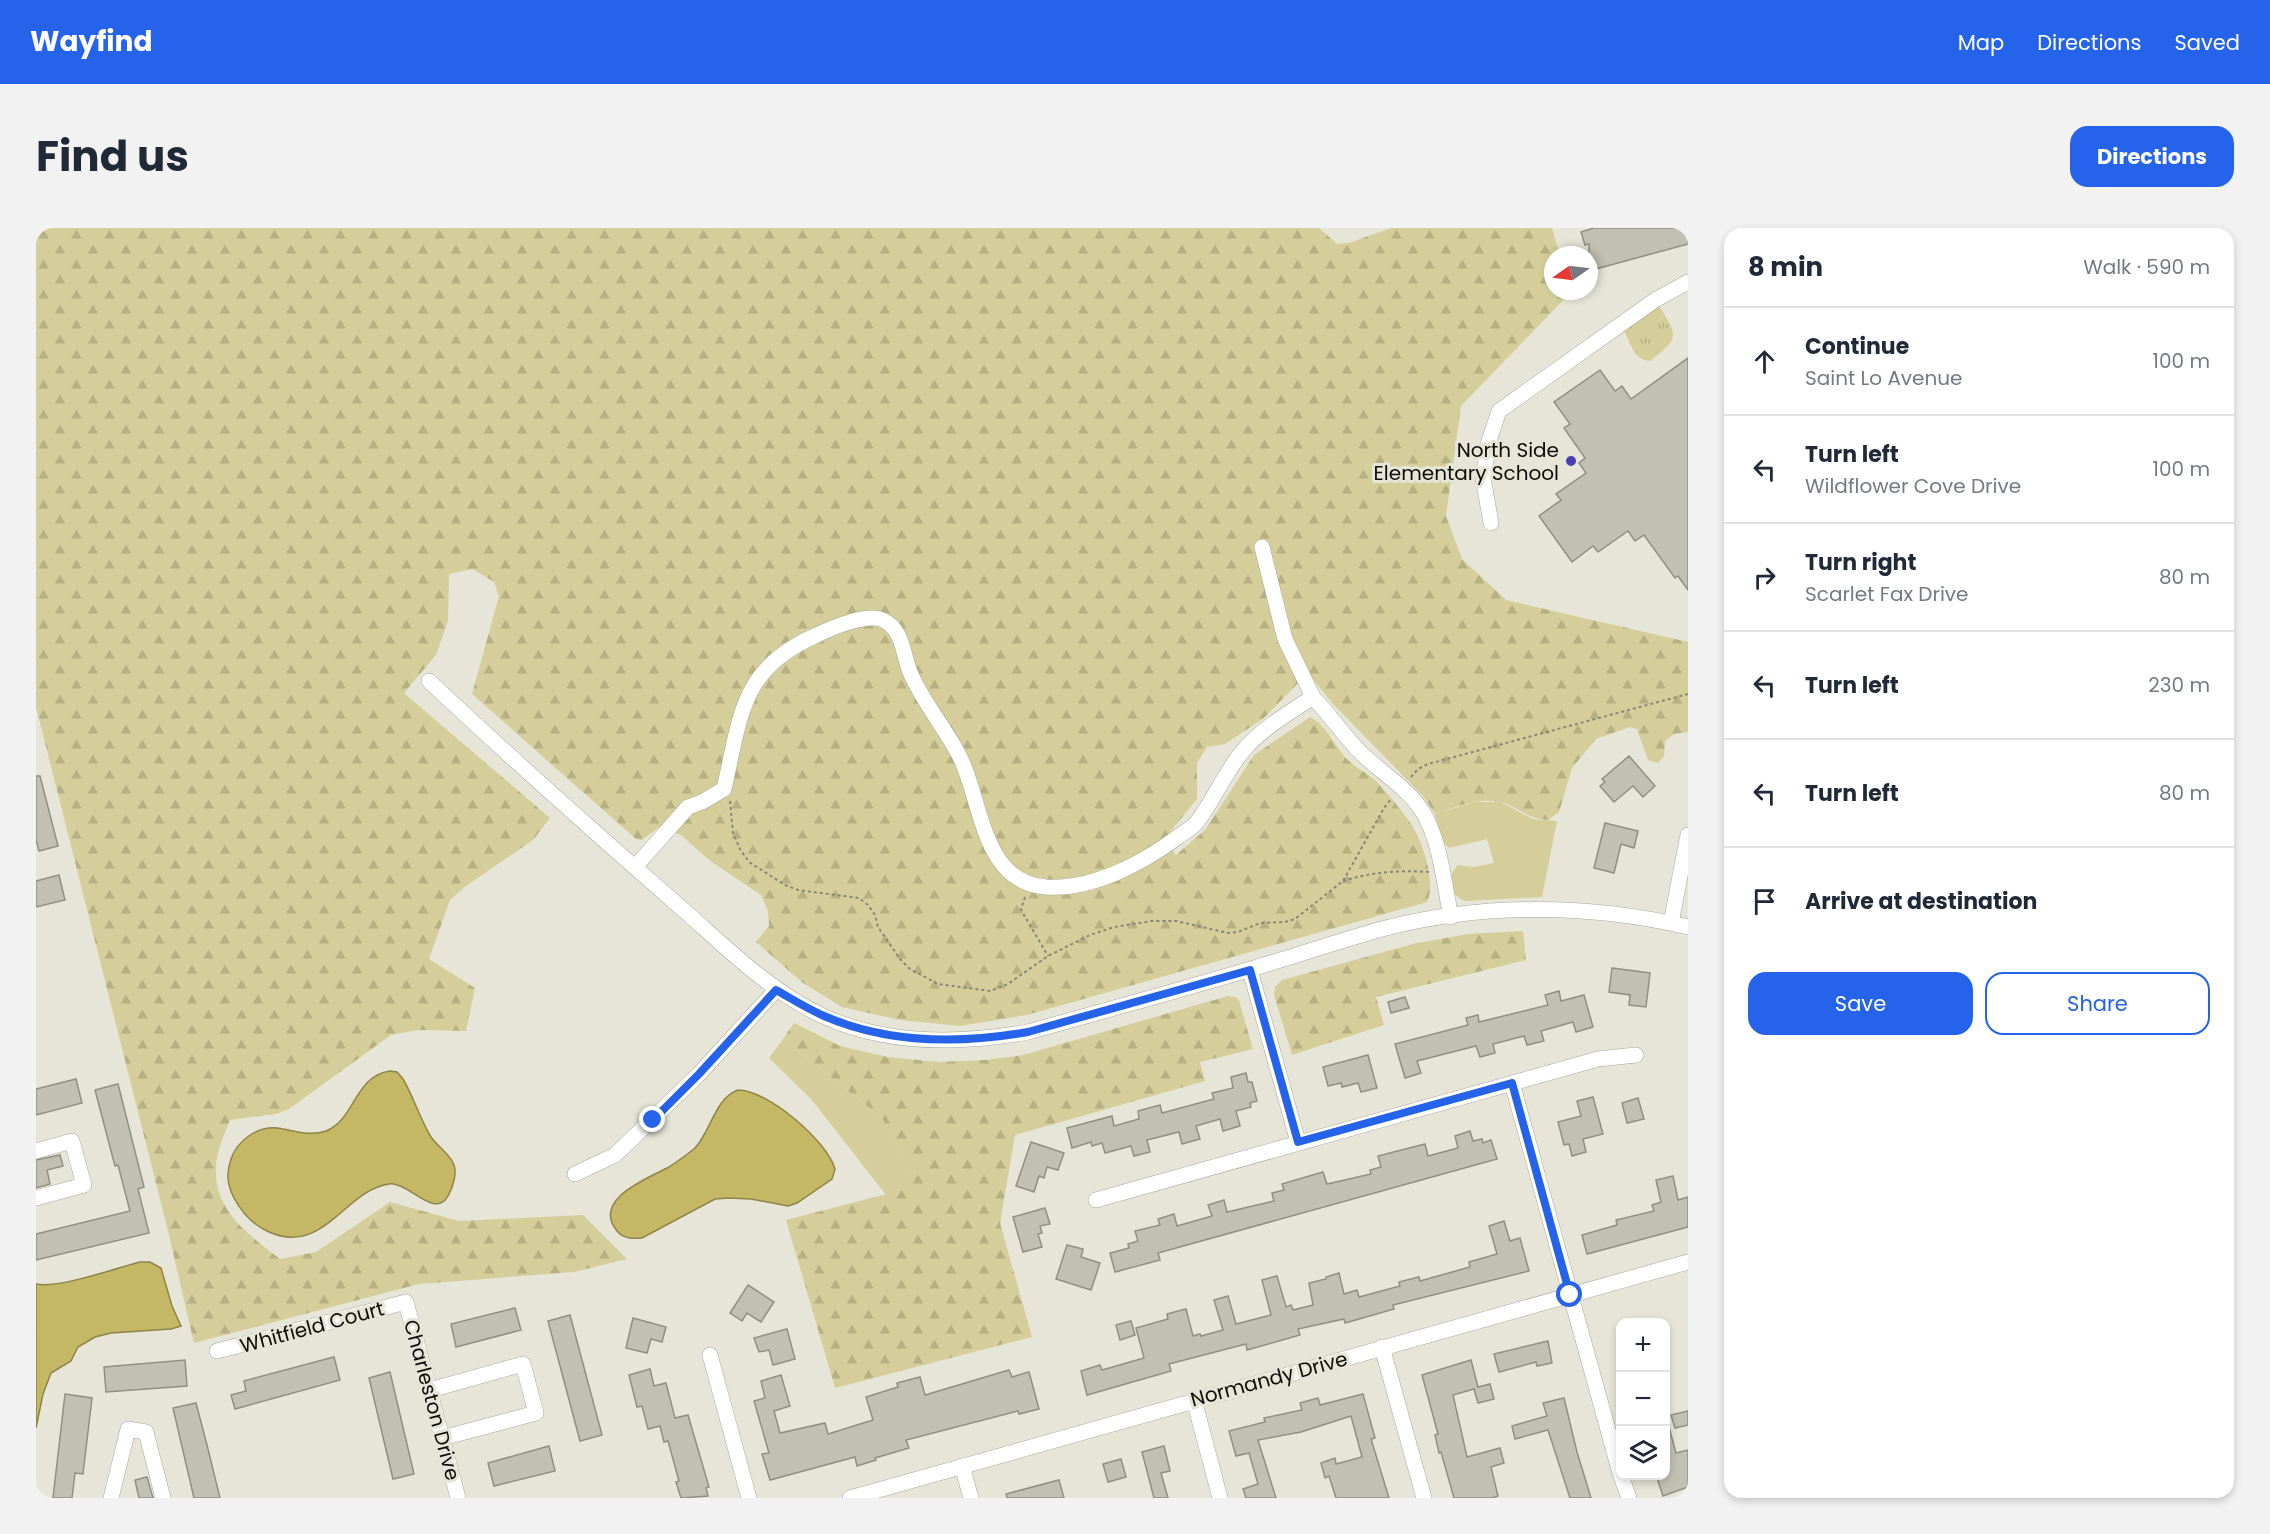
<!DOCTYPE html>
<html lang="en">
<head>
<meta charset="utf-8">
<style>
	:root { --surface:#fff; --page:#f2f2f3; --text:#1f2937; --muted:#747a83; --line:#e0e1e3; --accent:#2563eb }
	body { margin:0; font-family:Poppins,sans-serif; background:var(--page); color:var(--text) }
	.controls { position:absolute; right:18px; bottom:18px; display:grid; overflow:hidden; border-radius:12px; box-shadow:0 3px 9px #0003 }
	.controls button { width:54px; height:54px; display:grid; place-items:center; padding:0; border:0; border-bottom:2px solid var(--line); background:var(--surface); color:var(--text); font:30px sans-serif }
	.compass { position:absolute; left:1508px; top:18px; width:54px; height:54px; border-radius:50%; background:var(--surface); box-shadow:0 3px 9px #0003; rotate:256deg }
	.stop { position:absolute; width:18px; height:18px; margin:-14px; border:4px solid #2563eb; border-radius:50%; background:#fff }
	.stop.end { background:#2563eb; border-color:#fff; box-shadow:0 2px 6px #0008 }
	.list { margin:0; padding:0; list-style:none }
	h2 { display:flex; justify-content:space-between; align-items:center; height:78px; margin:0; padding:0 24px; font-size:26px }
	h2 small { font-size:20px; font-weight:400; color:var(--muted) }
	.list li { display:grid; grid-template-columns:39px 1fr auto; gap:18px; align-items:center; box-sizing:border-box; height:108px; padding:0 24px; border-top:2px solid var(--line) }
	.list b { display:block; font-size:22px; white-space:nowrap }
	.list p { margin:0; font-size:20px; white-space:nowrap; color:var(--muted) }
	.list em { font-size:20px; font-style:normal; color:var(--muted) }
	.actions { display:flex; gap:12px; padding:18px 24px }
	.actions a { flex:1; padding:14px 0; border:2px solid var(--accent); border-radius:18px; text-align:center; font-size:21px; color:var(--accent) }
	.actions .main { background:var(--accent); color:#fff }
	.icon { flex:none; width:33px; height:33px; fill:none; stroke:currentColor; stroke-width:2; stroke-linecap:round; stroke-linejoin:round }
	.map { position:relative; flex:none; width:1652px; height:1270px; overflow:hidden; border-radius:18px }
	header { display:flex; align-items:center; gap:36px; box-sizing:border-box; height:84px; padding:0 30px; background:var(--accent); color:#fff }
	header strong { font-size:28px }
	nav { display:flex; gap:33px; margin-inline-start:auto; font-size:21px }
	.intro { display:flex; align-items:center; justify-content:space-between; box-sizing:border-box; height:144px; padding:0 36px }
	h1 { margin:0; font-size:42px }
	.button { padding:15px 27px; border-radius:18px; background:var(--accent); color:#fff; font-size:21px; font-weight:700 }
	main { display:flex; gap:36px; padding:0 36px }
	aside { flex:1; background:var(--surface); border-radius:18px; box-shadow:0 3px 9px #0003 }
	.map>svg:first-child { display:block }
	.green { fill:#d5ce9a }
	.forest { fill:url(#forest-firs) }
	.park { fill:url(#park-tufts) }
	.water { fill:#c4b865; stroke:#8d8449; stroke-width:1.5 }
	.building { fill:#c2c0b2; stroke:#918f82; stroke-width:1.5 }
	.lines { fill:none; stroke-linecap:round; stroke-linejoin:round }
	.minor-casing { stroke:#a9a799; stroke-width:16 }
	.path { stroke:#86857b; stroke-width:2; stroke-dasharray:3 3; stroke-linecap:butt }
	.minor { stroke:#fff; stroke-width:15 }
	.route { stroke:#2563eb; stroke-width:8 }
	.poi-dot { fill:#4b3fb6; stroke:#e7e5d7; stroke-width:2 }
	.labels { text-anchor:middle; stroke-width:6; stroke-linejoin:round; paint-order:stroke }
	.poi-label { font-size:20px; fill:#0d0c08; stroke:#e7e5d7; text-anchor:end }
	.street-label { font-size:20px; fill:#0d0c08; stroke:#e7e5d7 }
</style>
</head>
<body>
<header>
<strong>Wayfind</strong>
<nav><a>Map</a><a>Directions</a><a>Saved</a></nav>
</header>
<div class="intro"><h1>Find us</h1><a class="button">Directions</a></div>
<main>
<div class="map">
<svg width="1652" height="1270" viewBox="0 0 1652 1270">
	<defs>
		<pattern id="forest-firs" width="22" height="20" patternUnits="userSpaceOnUse" patternTransform="scale(1.5)"><rect width="22" height="20" fill="#d5ce9a"/><path d="M5 1l3.5 6h-7zM16 11l3.5 6h-7z" fill="#b6b083"/></pattern>
		<pattern id="park-tufts" width="24" height="20" patternUnits="userSpaceOnUse" patternTransform="scale(1.5)"><rect width="24" height="20" fill="#d5ce9a"/><path d="M3 7l-1-3M5 7V3M7 7l1-3M15 17l-1-3M17 17v-4M19 17l1-3" fill="none" stroke="#b6b083"/></pattern>
	</defs>
	<rect width="100%" height="100%" fill="#e7e5d7"/>
	<g class="green">
		<path d="M 1438,574 L 1464,574 L 1497,591 L 1521,593 L 1506,669 L 1429,673 C 1411,665 1409,651 1422,637 L 1437,639 L 1458,635 L 1451,611 L 1413,620 L 1405,612 L 1399,586 Z"/>
		<polygon points="747,811 846,890 873,945 867,962 850,967 776,872 733,830"/>
	</g>
	<g class="forest">
		<path d="M 0,0 L 1283,0 L 1301,16 L 1313,15 L 1355,0 L 1516,0 L 1524,27 L 1517,27 L 1517,63 L 1536,63 L 1425,178 L 1410,288 L 1426,331 L 1470,372 L 1652,414 L 1652,504 L 1638,506 L 1629,513 L 1628,528 L 1622,535 L 1612,532 L 1601,501 L 1594,499 L 1560,511 L 1536,540 L 1523,584 L 1512,592 C 1489,590 1483,579 1464,574 C 1442,569 1419,579 1399,586 L 1387,568 L 1297,476 L 1272,445 L 1228,490 L 1189,516 L 1171,519 L 1161,535 L 1161,571 L 1129,610 L 1140,627 L 1169,602 L 1218,527 L 1274,489 C 1291,497 1299,520 1313,533 C 1320,540 1331,545 1339,552 C 1349,563 1373,590 1379,603 C 1388,619 1400,656 1391,674 L 991,787 L 924,798 L 864,792 L 806,779 L 767,755 L 720,714 L 733,698 L 732,683 L 725,667 L 673,632 L 645,607 L 623,599 L 606,612 L 600,611 L 436,466 L 463,368 L 458,354 L 437,341 L 413,346 L 412,393 L 400,427 L 368,465 L 514,590 L 497,612 L 430,658 L 414,672 L 393,731 L 439,760 L 430,803 L 381,802 L 355,807 L 253,881 L 240,886 L 194,892 C 188,907 180,924 180,941 C 178,983 214,1008 244,1031 L 280,1024 L 354,974 L 423,993 L 547,987 L 591,1031 L 538,1044 L 383,1056 L 158,1115 L 131,999 L 0,479 Z"/>
		<polygon points="1487,703 1490,732 1340,769 1348,797 1256,827 1238,767 1239,759 1246,752 1377,716 1431,706"/>
		<polygon points="1192,768 1200,769 1203,773 1217,821 1164,834 1169,853 979,907 964,995 996,1109 799,1160 750,992 866,962 873,945 846,890 747,811 758,795 804,818 852,829 903,834 949,832 987,827"/>
	</g>
	<path class="park" d="M 1623,78 C 1643,109 1643,110 1614,133 C 1596,131 1596,116 1588,103 Z"/>
	<g class="water">
		<path d="M 354,843 L 361,844 L 367,851 C 378,870 384,891 395,909 C 402,919 414,926 418,937 C 421,946 417,959 412,968 C 399,992 372,953 353,956 C 309,962 288,1028 233,1004 C 217,997 206,985 198,970 C 191,956 190,945 195,931 C 201,913 221,898 241,900 C 257,902 273,909 290,903 C 319,892 318,848 354,843 Z"/>
		<path d="M 702,862 C 732,862 791,913 799,941 L 796,951 L 761,975 L 752,978 L 715,971 L 692,970 L 679,971 L 606,1010 C 597,1011 587,1011 581,1003 C 555,971 613,950 633,939 C 642,933 651,927 659,920 C 675,903 679,870 702,862 Z"/>
		<path d="M 104,1034 L 114,1034 L 125,1040 L 136,1078 L 145,1098 L 135,1101 L 75,1105 L 59,1109 L 42,1119 L 35,1133 L 15,1145 L 7,1166 L 0,1200 L 0,1056 C 21,1061 81,1040 104,1034 Z"/>
	</g>
	<g class="building">
		<polygon points="1558,0 1652,0 1652,16 1556,42 1553,31 1553,16 1549,17 1545,4"/>
		<polygon points="1652,130 1652,362 1642,348 1639,350 1608,307 1599,313 1592,303 1562,324 1557,318 1536,334 1503,288 1525,272 1520,266 1550,245 1543,235 1549,230 1528,200 1534,196 1518,174 1564,142 1579,163 1586,158 1595,171"/>
		<polygon points="1593,528 1619,558 1607,569 1597,558 1578,574 1564,558 1569,554 1566,551"/>
		<polygon points="0,548 4,548 22,618 3,623 0,612"/>
		<polygon points="1569,595 1602,603 1598,620 1585,616 1578,645 1558,640"/>
		<polygon points="23,647 29,672 0,679 0,653"/>
		<polygon points="1576,740 1614,745 1610,779 1593,777 1594,767 1573,764"/>
		<polygon points="1523,763 1525,773 1548,767 1557,799 1540,804 1537,794 1505,803 1508,813 1491,817 1488,808 1457,816 1459,825 1444,829 1440,818 1381,833 1385,845 1369,850 1359,816 1432,797 1430,790 1442,787 1443,794 1512,777 1509,767"/>
		<polygon points="1369,769 1373,780 1355,785 1352,774"/>
		<polygon points="1332,827 1341,860 1325,864 1322,855 1306,859 1305,855 1292,858 1287,839"/>
		<polygon points="1210,845 1212,854 1216,854 1221,873 1214,875 1215,879 1200,883 1204,898 1187,903 1184,891 1160,898 1164,911 1146,916 1143,904 1111,912 1114,924 1098,928 1095,918 1069,925 1066,915 1056,918 1055,914 1036,920 1031,900 1076,888 1078,898 1103,891 1102,883 1124,877 1126,885 1178,871 1176,865 1197,860 1195,849"/>
		<polygon points="40,851 46,875 0,887 0,861"/>
		<polygon points="82,856 108,959 102,961 113,1005 0,1032 0,1006 94,983 82,937 79,938 59,862"/>
		<polygon points="1557,869 1567,906 1547,911 1550,924 1536,928 1533,916 1528,917 1522,894 1545,888 1541,873"/>
		<polygon points="1602,870 1608,891 1591,895 1586,875"/>
		<polygon points="1434,903 1437,913 1446,911 1447,915 1455,912 1461,931 1122,1025 1124,1032 1079,1044 1074,1025 1093,1020 1092,1016 1102,1013 1099,1003 1124,997 1122,991 1138,986 1141,998 1176,988 1172,977 1188,972 1191,984 1238,973 1236,965 1248,962 1246,956 1287,944 1291,956 1335,946 1334,942 1345,939 1342,928 1389,916 1392,928 1422,920 1419,908"/>
		<polygon points="995,914 1028,925 1022,942 1011,939 1008,950 1003,948 998,964 980,958"/>
		<polygon points="24,927 27,938 11,942 14,956 0,960 0,932"/>
		<polygon points="1637,948 1642,972 1652,969 1652,999 1551,1026 1546,1007 1581,997 1580,992 1618,983 1616,977 1625,974 1620,952"/>
		<polygon points="1009,980 1014,996 1004,998 1006,1005 1002,1006 1006,1019 987,1024 977,989"/>
		<polygon points="1468,993 1474,1013 1484,1010 1493,1043 1357,1077 1358,1081 1309,1095 1308,1091 1262,1101 1264,1107 1211,1122 1210,1116 1133,1136 1135,1143 1051,1167 1045,1143 1064,1137 1066,1142 1108,1130 1100,1100 1132,1091 1131,1086 1150,1081 1157,1108 1164,1106 1165,1108 1187,1102 1178,1072 1192,1068 1200,1096 1235,1087 1226,1052 1241,1048 1250,1079 1255,1077 1257,1082 1277,1077 1273,1055 1290,1051 1290,1049 1303,1045 1308,1066 1321,1062 1323,1069 1364,1058 1363,1054 1383,1049 1384,1053 1434,1039 1433,1034 1461,1026 1453,998"/>
		<polygon points="1031,1017 1047,1021 1045,1029 1064,1035 1055,1062 1020,1051"/>
		<polygon points="712,1057 738,1074 725,1094 711,1085 706,1093 694,1085"/>
		<polygon points="479,1080 485,1102 420,1119 415,1096"/>
		<polygon points="534,1087 566,1207 544,1213 512,1093"/>
		<polygon points="597,1090 630,1099 626,1114 615,1111 611,1125 590,1120"/>
		<polygon points="1095,1093 1099,1107 1084,1112 1080,1097"/>
		<polygon points="751,1101 759,1131 737,1137 733,1122 723,1124 718,1110"/>
		<polygon points="1512,1113 1516,1135 1501,1138 1500,1134 1463,1144 1458,1126"/>
		<polygon points="298,1129 304,1152 199,1181 195,1167 210,1163 208,1153"/>
		<polygon points="149,1132 151,1158 70,1164 68,1139"/>
		<polygon points="1435,1132 1442,1159 1454,1156 1458,1171 1442,1175 1438,1161 1417,1167 1431,1229 1464,1220 1468,1235 1455,1239 1462,1268 1456,1270 1418,1270 1405,1224 1403,1225 1399,1207 1402,1206 1386,1147"/>
		<polygon points="614,1141 618,1158 630,1155 639,1190 652,1187 673,1259 670,1260 672,1268 645,1270 640,1254 643,1253 632,1213 628,1214 624,1198 612,1201 606,1178 601,1179 593,1147"/>
		<polygon points="973,1142 976,1149 993,1144 1003,1181 983,1186 982,1183 870,1212 873,1220 839,1230 840,1232 821,1238 819,1229 734,1252 726,1226 733,1225 718,1173 729,1170 725,1153 745,1147 754,1178 738,1183 744,1205 789,1195 792,1206 837,1192 830,1169 862,1159 861,1155 884,1149 889,1167"/>
		<polygon points="354,1144 378,1246 357,1251 333,1150"/>
		<polygon points="29,1166 56,1170 47,1246 39,1245 36,1270 17,1270"/>
		<polygon points="1327,1166 1339,1210 1335,1211 1353,1270 1300,1270 1293,1248 1289,1250 1285,1235 1299,1230 1300,1236 1326,1229 1315,1188 1265,1204 1222,1212 1240,1270 1210,1270 1207,1261 1222,1256 1213,1225 1200,1228 1193,1203 1229,1194 1228,1190 1266,1182 1264,1175 1282,1170 1284,1177"/>
		<polygon points="1528,1170 1541,1224 1555,1270 1534,1270 1512,1202 1479,1211 1476,1198 1511,1188 1507,1175"/>
		<polygon points="160,1175 172,1221 184,1270 158,1270 137,1180"/>
		<polygon points="1652,1183 1652,1197 1639,1200 1635,1187"/>
		<polygon points="1629,1199 1633,1199 1640,1225 1652,1222 1652,1259 1627,1268 1621,1250 1629,1248"/>
		<polygon points="513,1218 519,1243 458,1258 452,1235"/>
		<polygon points="1128,1218 1134,1243 1125,1245 1132,1270 1118,1270 1106,1224"/>
		<polygon points="1085,1231 1090,1249 1072,1254 1067,1236"/>
		<polygon points="111,1249 117,1270 103,1270 99,1252"/>
		<polygon points="1023,1252 1028,1270 971,1270 970,1266"/>
	</g>
	<g class="lines">
		<g class="minor-casing">
			<g id="minor">
				<polyline points="1455,295 1447,250 1453,213 1463,183 1619,72 1652,54"/>
				<polyline points="1226,319 1249,411 1277,469"/>
				<path d="M 393,453 C 474,529 558,604 643,678 C 688,717 731,762 787,788 C 850,817 925,816 992,804 C 1067,783 1141,763 1215,741 C 1260,728 1305,712 1350,700 C 1448,675 1554,676 1652,699"/>
				<path d="M 599,639 L 652,579 L 666,574 L 688,561 C 705,488 704,440 781,407 C 797,399 831,385 847,392 C 867,401 867,427 874,444 C 887,475 909,499 924,529 C 946,573 946,655 1010,659 C 1057,662 1107,635 1143,608 C 1149,604 1157,599 1161,594 C 1178,572 1189,544 1207,523 C 1225,501 1253,485 1277,469 C 1293,486 1306,505 1322,522 C 1343,544 1372,559 1388,586 C 1405,616 1408,656 1415,689"/>
				<polyline points="1635,695 1652,607"/>
				<polyline points="1214,742 1262,914"/>
				<polyline points="1476,855 1584,1245"/>
				<polyline points="0,923 36,913 48,957 0,970"/>
				<polyline points="539,946 579,927 663,846 740,762"/>
				<polyline points="1060,972 1562,831 1600,827"/>
				<polyline points="1346,1119 1388,1270"/>
				<polyline points="181,1123 370,1074 422,1270"/>
				<polyline points="674,1127 713,1270"/>
				<polyline points="394,1162 487,1136 500,1185 406,1210"/>
				<polyline points="1158,1172 1184,1270"/>
				<polyline points="926,1238 935,1270"/>
				<polyline points="1585,1248 1593,1270"/>
				<polyline points="75,1270 92,1201 110,1204 127,1270"/>
				<polyline points="814,1270 1652,1034"/>
			</g>
		</g>
		<g class="path">
			<polyline points="1375,549 1382,541 1392,536 1652,466"/>
			<polyline points="694,573 697,605 704,621 713,634 749,657 762,662 823,670 832,677 839,687 842,699 864,731 874,741 902,756 954,763 972,756 1012,728 1054,707 1078,699 1116,693 1140,693 1192,705 1202,704 1224,695 1249,694 1259,691 1307,653 1348,580 1355,571"/>
			<path d="M 1307,653 C 1336,644 1362,642 1393,644"/>
			<polyline points="989,669 985,681 988,687 1012,728"/>
		</g>
		<use href="#minor" class="minor"/>
	</g>
	<g class="lines">
		<path class="route" d="M 617,892 L 663,846 L 740,762 C 756,771 772,781 788,788 C 853,816 924,816 992,804 L 1214,742 L 1262,914 L 1476,855 L 1534,1067"/>
	</g>
	<circle class="poi-dot" cx="1535" cy="233" r="6"/>
	<g class="labels">
		<g class="poi-label">
			<text x="1523" y="229">North Side<tspan x="1523" dy="23">Elementary School</tspan></text>
		</g>
		<g class="street-label">
			<text transform="translate(276 1099) rotate(-15)" y="7">Whitfield Court</text>
			<text transform="translate(1233 1151) rotate(-15)" y="7">Normandy Drive</text>
			<text transform="translate(396 1172) rotate(75)" y="7">Charleston Drive</text>
		</g>
	</g>
</svg>
<div class="controls">
<button>+</button>
<button>−</button>
<button><svg class="icon" aria-label="layers" viewBox="0 0 24 24"><path d="M12 4l9 5-9 5-9-5zM3 14l9 5 9-5"/></svg></button>
</div>
<svg class="compass" viewBox="-18 -18 36 36"><path d="M0-13l5 13h-10z" fill="#e53935"/><path d="M0 13l5-13h-10z" fill="#747a83"/></svg>
<div class="stop" style="left:1534px;top:1067px"></div>
<div class="stop end" style="left:617px;top:892px"></div>
</div>
<aside>
<h2>8 min<small>Walk · 590 m</small></h2>
<ul class="list">
<li><svg class="icon" aria-label="ahead" viewBox="0 0 24 24"><path d="M12 20V5M6 11l6-6 6 6"/></svg><div><b>Continue</b><p>Saint Lo Avenue</p></div><em>100 m</em></li>
<li><svg class="icon" aria-label="left" viewBox="0 0 24 24"><path d="M17 20v-9H6M10 6l-5 5 5 5"/></svg><div><b>Turn left</b><p>Wildflower Cove Drive</p></div><em>100 m</em></li>
<li><svg class="icon" aria-label="right" viewBox="0 0 24 24"><path d="M7 20v-9h11M14 6l5 5-5 5"/></svg><div><b>Turn right</b><p>Scarlet Fax Drive</p></div><em>80 m</em></li>
<li><svg class="icon" aria-label="left" viewBox="0 0 24 24"><path d="M17 20v-9H6M10 6l-5 5 5 5"/></svg><div><b>Turn left</b></div><em>230 m</em></li>
<li><svg class="icon" aria-label="left" viewBox="0 0 24 24"><path d="M17 20v-9H6M10 6l-5 5 5 5"/></svg><div><b>Turn left</b></div><em>80 m</em></li>
<li><svg class="icon" aria-label="arrive" viewBox="0 0 24 24"><path d="M6 21V4h12l-3 4 3 4H6"/></svg><div><b>Arrive at destination</b></div></li>
</ul>
<div class="actions"><a class="main">Save</a><a>Share</a></div>
</aside>
</main>
</body>
</html>
